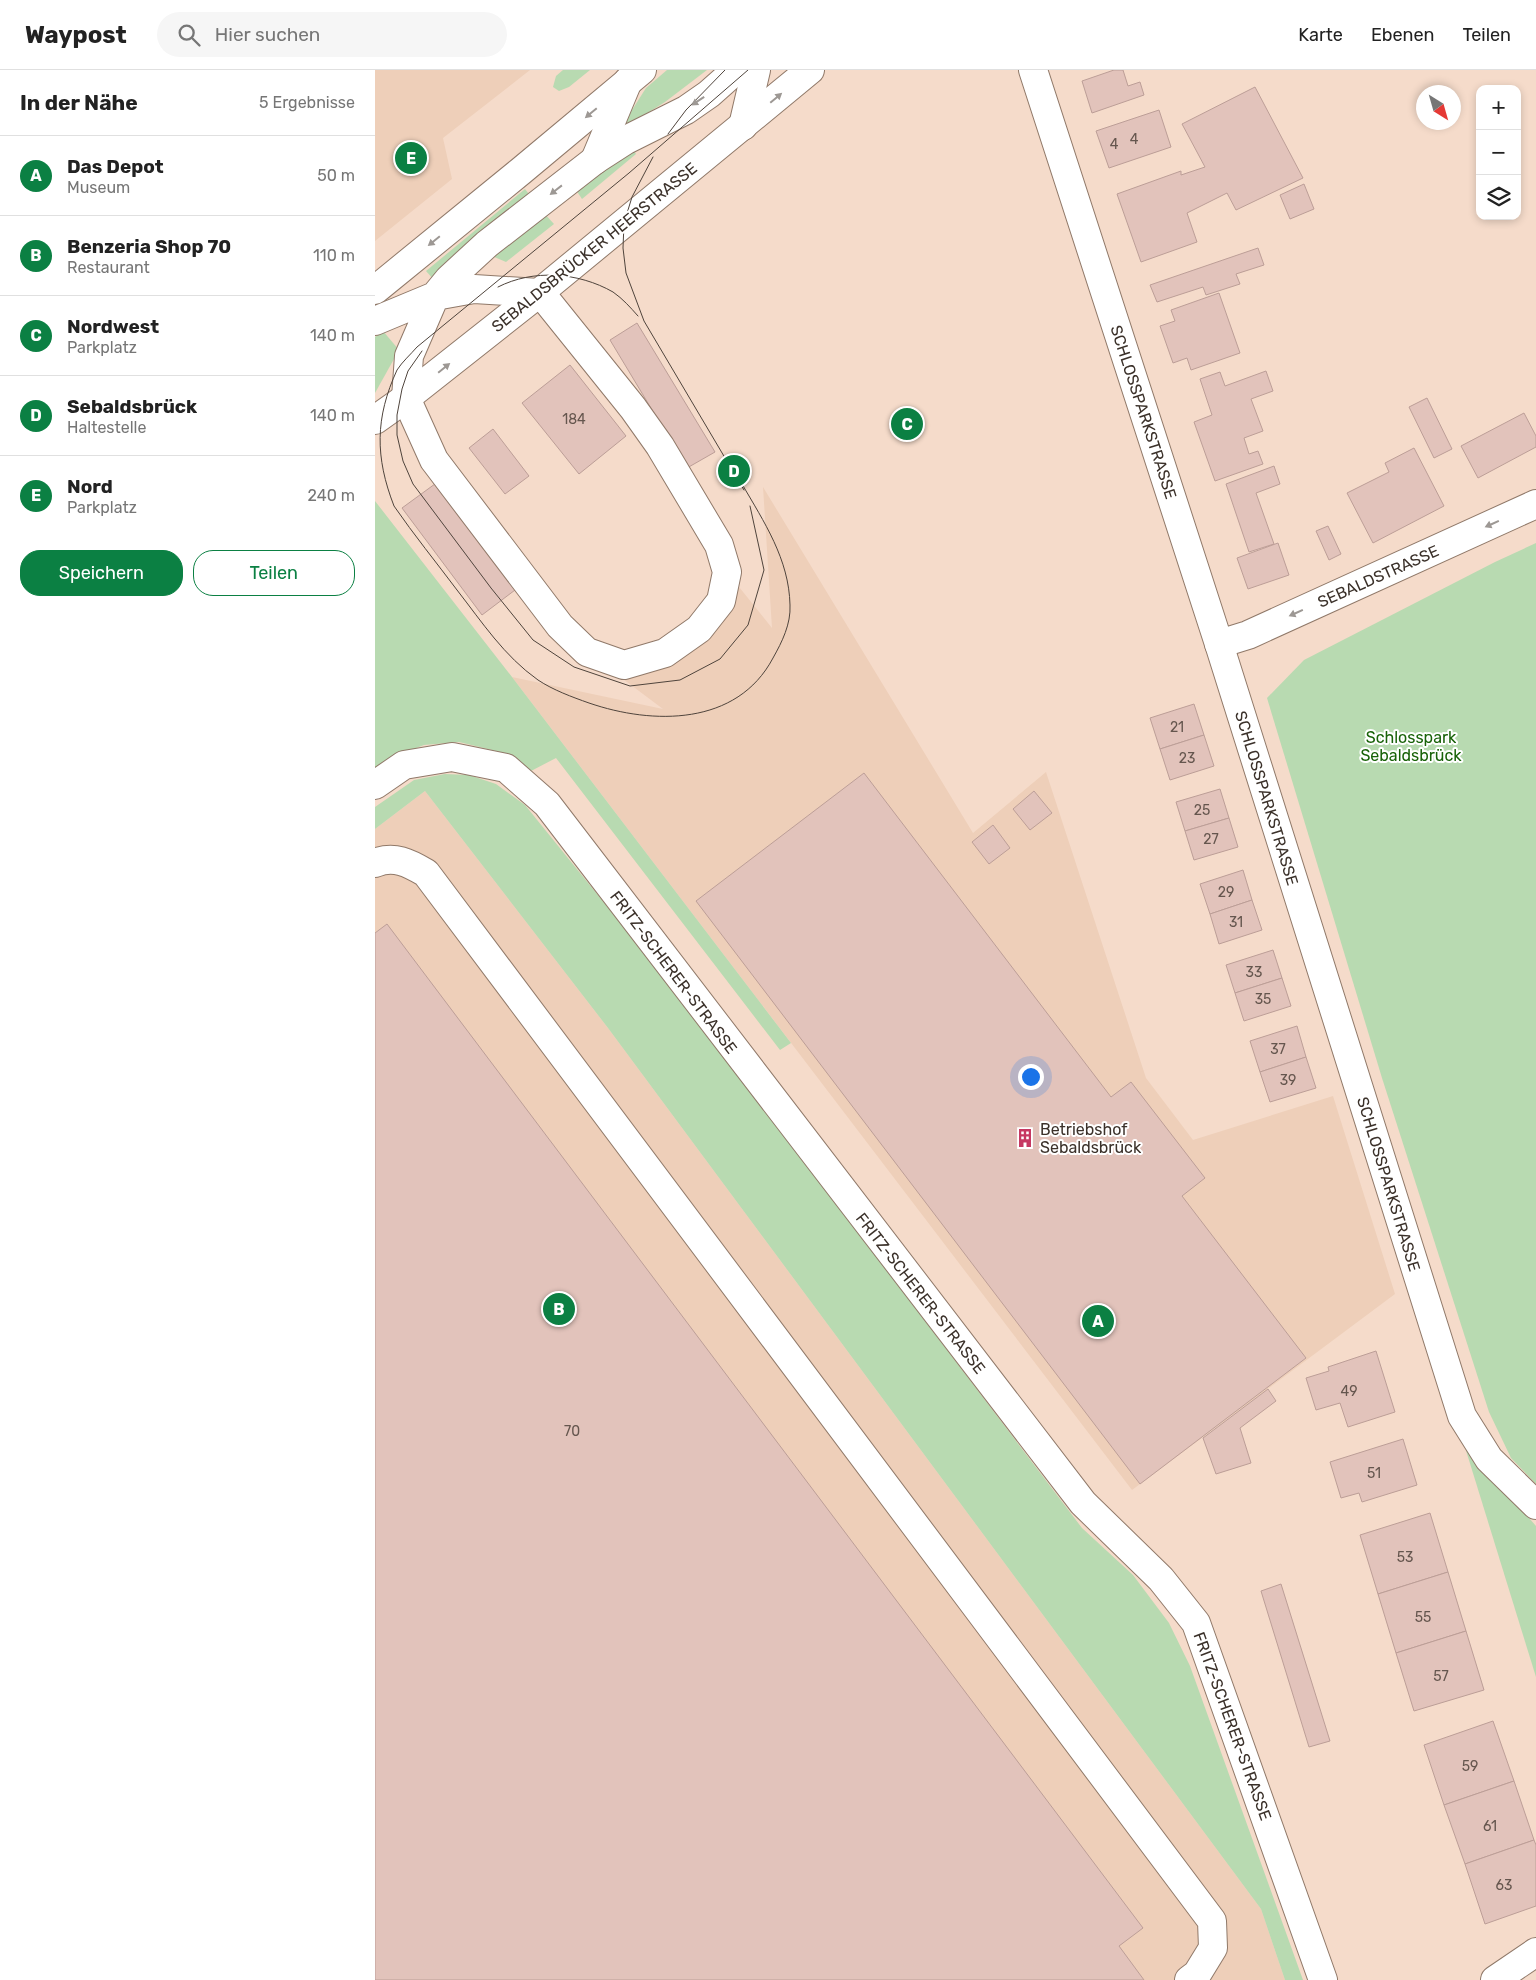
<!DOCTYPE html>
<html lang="de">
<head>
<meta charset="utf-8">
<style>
	:root { --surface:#fff; --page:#f6f6f6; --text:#222; --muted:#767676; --line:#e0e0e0; --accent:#0b8043 }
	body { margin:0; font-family:Rubik,sans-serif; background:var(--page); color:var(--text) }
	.controls { position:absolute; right:15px; top:15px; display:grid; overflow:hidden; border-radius:10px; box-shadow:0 2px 8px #0003 }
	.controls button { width:45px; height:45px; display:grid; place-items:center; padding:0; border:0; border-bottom:1px solid var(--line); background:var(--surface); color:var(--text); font:25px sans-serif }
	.compass { position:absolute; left:1041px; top:15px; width:45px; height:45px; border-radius:50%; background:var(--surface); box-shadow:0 2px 8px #0003; rotate:143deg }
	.you { position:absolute; left:655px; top:1006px; width:18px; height:18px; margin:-12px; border:4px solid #fff; border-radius:50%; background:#1a73e8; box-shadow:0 0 0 8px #1a73e833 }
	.badge { display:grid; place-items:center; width:32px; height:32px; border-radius:50%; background:var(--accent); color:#fff; font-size:16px; font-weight:700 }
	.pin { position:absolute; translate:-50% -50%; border:2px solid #fff; box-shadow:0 1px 5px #0006 }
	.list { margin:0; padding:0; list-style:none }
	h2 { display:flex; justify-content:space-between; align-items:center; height:65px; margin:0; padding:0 20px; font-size:21px }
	h2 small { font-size:16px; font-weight:400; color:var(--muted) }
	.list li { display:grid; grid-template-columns:32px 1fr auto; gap:15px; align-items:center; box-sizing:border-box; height:80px; padding:0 20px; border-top:1px solid var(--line) }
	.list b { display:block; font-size:19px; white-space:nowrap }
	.list p { margin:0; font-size:16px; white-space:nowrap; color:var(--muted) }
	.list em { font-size:16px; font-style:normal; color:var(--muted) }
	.actions { display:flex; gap:10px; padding:15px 20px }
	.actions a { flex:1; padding:11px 0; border:1px solid var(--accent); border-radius:20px; text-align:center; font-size:18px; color:var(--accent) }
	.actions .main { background:var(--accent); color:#fff }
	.icon { flex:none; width:28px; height:28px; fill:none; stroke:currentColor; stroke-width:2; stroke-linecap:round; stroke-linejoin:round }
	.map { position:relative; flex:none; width:1161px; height:1910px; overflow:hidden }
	header { display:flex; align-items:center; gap:30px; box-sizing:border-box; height:70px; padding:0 25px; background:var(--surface); border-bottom:1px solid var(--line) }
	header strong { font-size:24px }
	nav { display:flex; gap:28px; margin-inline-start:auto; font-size:18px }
	.search { width:350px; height:45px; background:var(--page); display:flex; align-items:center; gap:12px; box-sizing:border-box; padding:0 18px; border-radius:28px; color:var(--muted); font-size:19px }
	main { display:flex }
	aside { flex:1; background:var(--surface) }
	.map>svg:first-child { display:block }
	.built { fill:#eecfb9 }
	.green { fill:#b8dab1 }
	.building { fill:#e2c3bb; stroke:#bc9e97 }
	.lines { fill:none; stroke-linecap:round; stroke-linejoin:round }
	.minor-casing { stroke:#907969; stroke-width:30 }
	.major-casing { stroke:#907969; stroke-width:30 }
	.minor { stroke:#fff; stroke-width:28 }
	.major { stroke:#fff; stroke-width:28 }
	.tram { stroke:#4f443c; stroke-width:1 }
	.oneway { fill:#9d9894 }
	.labels { text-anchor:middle; stroke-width:4; stroke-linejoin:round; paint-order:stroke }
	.number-label { font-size:14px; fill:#65564e }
	.street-label { font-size:16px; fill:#3b312a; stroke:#fff }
	.park-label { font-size:16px; fill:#186208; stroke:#fff }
	.poi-label { font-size:16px; fill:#3b312a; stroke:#fff; text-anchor:start }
</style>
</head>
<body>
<header>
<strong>Waypost</strong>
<div class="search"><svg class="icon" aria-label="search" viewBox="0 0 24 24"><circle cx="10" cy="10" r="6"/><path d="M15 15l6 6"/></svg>Hier suchen</div>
<nav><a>Karte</a><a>Ebenen</a><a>Teilen</a></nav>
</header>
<main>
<aside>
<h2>In der Nähe<small>5 Ergebnisse</small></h2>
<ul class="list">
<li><span class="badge">A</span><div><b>Das Depot</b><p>Museum</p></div><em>50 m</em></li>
<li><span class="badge">B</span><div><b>Benzeria Shop 70</b><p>Restaurant</p></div><em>110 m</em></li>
<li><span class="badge">C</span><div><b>Nordwest</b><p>Parkplatz</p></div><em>140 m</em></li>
<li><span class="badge">D</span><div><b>Sebaldsbrück</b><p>Haltestelle</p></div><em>140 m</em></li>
<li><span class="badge">E</span><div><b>Nord</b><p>Parkplatz</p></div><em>240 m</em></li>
</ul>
<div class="actions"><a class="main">Speichern</a><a>Teilen</a></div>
</aside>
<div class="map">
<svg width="1161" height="1910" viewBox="0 0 1161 1910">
	<rect width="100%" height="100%" fill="#f5dbca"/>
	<g class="built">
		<polygon points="0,0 155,0 68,68 77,109 0,171"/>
		<polygon points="388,417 598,763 671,702 771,1008 818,1070 958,1026 1020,1224 757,1420 137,607 288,639 212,582 290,583 352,502 397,558"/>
		<polygon points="50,721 233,958 886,1839 910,1910 0,1910 0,759"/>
	</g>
	<g class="green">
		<polygon points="188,0 215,0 194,17 184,21 178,17 181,6"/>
		<polygon points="292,0 332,0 290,32 250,57 250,51 271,18"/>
		<polygon points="256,76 261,84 207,129 199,117"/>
		<polygon points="150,119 157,128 59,210 51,201"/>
		<polygon points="168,142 179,154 131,192 117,186"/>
		<polygon points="8,261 24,280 0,323 0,267"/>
		<polygon points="0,431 137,607 416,973 405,980 181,688 156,701 125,682 84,672 49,675 16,688 0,700"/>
		<polygon points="1161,473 1161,1414 1136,1388 1114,1342 1007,1008 892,628 929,590 1120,492"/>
		<polygon points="70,704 94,705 121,714 150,735 231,835 422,1082 707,1458 758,1505 794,1553 815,1596 928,1910 910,1910 886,1839 233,958 50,721 0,759 0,737 39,710"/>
		<polygon points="1089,1374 1161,1456 1161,1607"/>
	</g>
	<g class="building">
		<polygon points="739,0 748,0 753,16 765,12 769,25 717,43 707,11"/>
		<polygon points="880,17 928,108 861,140 852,123 812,143 822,172 766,192 742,124 806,101 806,105 830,97 807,54"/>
		<polygon points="784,40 796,77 734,98 721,61"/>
		<polygon points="929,114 939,139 915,149 905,125"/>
		<polygon points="883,178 889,195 861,204 865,214 831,225 828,217 782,232 775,215"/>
		<polygon points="844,223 865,283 816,300 812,288 798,293 785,256 800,251 796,240"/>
		<polygon points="262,253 340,382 312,398 235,270"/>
		<polygon points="195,295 251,366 204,404 147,333"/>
		<polygon points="891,301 898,321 876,329 888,361 869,368 874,384 883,381 888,394 840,411 819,352 837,345 825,309 845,302 850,316"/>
		<polygon points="1052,328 1077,379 1059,388 1034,337"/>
		<polygon points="1149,343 1161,366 1161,377 1103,408 1086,376"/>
		<polygon points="118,359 154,406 130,424 94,378"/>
		<polygon points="1039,378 1069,436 998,473 972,423 1014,402 1010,393"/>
		<polygon points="899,396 905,414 881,423 899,474 874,482 851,414"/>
		<polygon points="64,411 144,517 107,545 27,438"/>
		<polygon points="953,456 966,484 954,490 941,461"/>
		<polygon points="903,473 914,505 873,519 862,488"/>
		<polygon points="819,634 829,665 785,679 775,648"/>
		<polygon points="829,665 839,696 795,710 785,679"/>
		<polygon points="489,703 736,1027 756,1012 830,1108 807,1126 931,1288 765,1414 321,831"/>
		<polygon points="845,719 854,748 810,761 801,732"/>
		<polygon points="659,721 677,743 655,760 638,739"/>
		<polygon points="854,748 863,777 819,790 810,761"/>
		<polygon points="618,755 635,778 614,794 597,772"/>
		<polygon points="868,800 877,830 835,844 825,814"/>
		<polygon points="877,830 887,860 844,874 835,844"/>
		<polygon points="12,854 768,1858 744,1876 769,1910 0,1910 0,863"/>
		<polygon points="898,880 907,908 860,923 851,895"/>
		<polygon points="907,908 916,936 869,951 860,923"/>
		<polygon points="922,956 931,987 885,1002 875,971"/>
		<polygon points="931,987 941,1018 895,1032 885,1002"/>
		<polygon points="1001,1281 1020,1342 973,1357 965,1333 941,1340 931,1308 954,1301 953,1297"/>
		<polygon points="893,1319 901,1331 865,1358 876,1393 841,1404 828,1368"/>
		<polygon points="1028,1369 1042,1415 987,1432 984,1423 966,1428 955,1392"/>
		<polygon points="1055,1443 1073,1502 1003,1524 985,1465"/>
		<polygon points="1073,1502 1091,1561 1021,1583 1003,1524"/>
		<polygon points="906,1514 955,1671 934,1677 886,1521"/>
		<polygon points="1091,1561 1109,1620 1039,1641 1021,1583"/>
		<polygon points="1118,1651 1139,1711 1069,1735 1049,1675"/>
		<polygon points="1139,1711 1159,1770 1090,1794 1069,1735"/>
		<polygon points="1159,1770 1161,1775 1161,1836 1110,1854 1090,1794"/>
	</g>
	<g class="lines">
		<g class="minor-casing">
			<g id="minor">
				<polyline points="658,0 844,574 1087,1346 1114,1389 1161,1435"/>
				<polyline points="368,56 381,0"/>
				<polyline points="220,90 253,11"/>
				<polyline points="0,251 60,226 99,219 164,223 172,231 258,338 285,376 344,475 352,502 346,531 324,559 290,583 249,595 212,582 185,556 59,390 31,328 34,286 60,226 74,209 112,174 220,90 251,70 311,40 334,24 361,0"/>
				<polyline points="844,574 873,565 1161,434"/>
				<polyline points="0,715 29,695 77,687 131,698 172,734 708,1433 786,1509 821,1553 948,1910"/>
				<path d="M 0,793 C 19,785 34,793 51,803 L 837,1851 L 838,1878 L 822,1904 L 814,1910"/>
				<polyline points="1120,1910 1161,1882"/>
			</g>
		</g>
		<g class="major-casing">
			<g id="major">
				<polyline points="0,220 146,101 267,0"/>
				<polyline points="0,350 31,328 164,223 435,0"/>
			</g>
		</g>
		<use href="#minor" class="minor"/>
		<use href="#major" class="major"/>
		<g class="tram">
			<polyline points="293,64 311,40 350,0"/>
			<polyline points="278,87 257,127 249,153 248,178 251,203 269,251 369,420"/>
			<path d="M 123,217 C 158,199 203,202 238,222 C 248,229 255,237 263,246"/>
			<polyline points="47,281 33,301 27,319 22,345 22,365 28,391 38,414 116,518 158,570 199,597 255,616 305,610 345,589 373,555 389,500 375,436"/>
			<path d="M 367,414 C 389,452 414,489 415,535 C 416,554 407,572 398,588 C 362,656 278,655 214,633 C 197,627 178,620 163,610 C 129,586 107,552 82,520 C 61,492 39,465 19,436 C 0,387 0,348 22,300 C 27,292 36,284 42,277 L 254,103 L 373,0"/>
		</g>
	</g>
	<defs><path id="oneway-solid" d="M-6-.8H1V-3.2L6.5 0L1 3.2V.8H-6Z" transform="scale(1.25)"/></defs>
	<g class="oneway">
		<use href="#oneway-solid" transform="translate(401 28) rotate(-40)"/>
		<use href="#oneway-solid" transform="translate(323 31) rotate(146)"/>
		<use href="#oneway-solid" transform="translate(216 43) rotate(140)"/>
		<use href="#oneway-solid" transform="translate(181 120) rotate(142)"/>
		<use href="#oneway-solid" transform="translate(59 171) rotate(141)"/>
		<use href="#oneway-solid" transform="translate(69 298) rotate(-39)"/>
		<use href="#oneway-solid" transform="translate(1117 454) rotate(156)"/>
		<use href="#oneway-solid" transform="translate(921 543) rotate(156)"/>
	</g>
	<defs>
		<g id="building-bare" transform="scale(1.5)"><path d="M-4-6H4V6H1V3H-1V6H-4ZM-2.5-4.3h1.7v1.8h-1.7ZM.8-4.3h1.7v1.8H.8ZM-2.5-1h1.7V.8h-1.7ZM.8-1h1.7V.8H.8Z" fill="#c63862" stroke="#fff" stroke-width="2.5" paint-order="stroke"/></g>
	</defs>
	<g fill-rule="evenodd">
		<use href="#building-bare" x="650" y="1068"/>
	</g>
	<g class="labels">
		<g class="number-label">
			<text x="759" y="74">4</text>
			<text x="739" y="79">4</text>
			<text x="199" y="354">184</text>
			<text x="802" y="662">21</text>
			<text x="812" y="693">23</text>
			<text x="827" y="745">25</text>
			<text x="836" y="774">27</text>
			<text x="851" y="827">29</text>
			<text x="861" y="857">31</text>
			<text x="879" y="907">33</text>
			<text x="888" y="934">35</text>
			<text x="903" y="984">37</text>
			<text x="913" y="1015">39</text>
			<text x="974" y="1326">49</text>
			<text x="197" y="1366">70</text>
			<text x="999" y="1408">51</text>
			<text x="1030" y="1492">53</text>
			<text x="1048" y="1552">55</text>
			<text x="1066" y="1611">57</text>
			<text x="1095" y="1701">59</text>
			<text x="1115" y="1761">61</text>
			<text x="1129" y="1820">63</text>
		</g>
		<g class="street-label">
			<text transform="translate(219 177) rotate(-39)" y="6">SEBALDSBRÜCKER HEERSTRASSE</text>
			<text transform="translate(769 342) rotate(72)" y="6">SCHLOSSPARKSTRASSE</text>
			<text transform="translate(1003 506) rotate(-24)" y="6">SEBALDSTRASSE</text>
			<text transform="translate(892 728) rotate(73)" y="6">SCHLOSSPARKSTRASSE</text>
			<text transform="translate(299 902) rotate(53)" y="6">FRITZ-SCHERER-STRASSE</text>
			<text transform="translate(1014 1114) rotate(73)" y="6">SCHLOSSPARKSTRASSE</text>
			<text transform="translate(546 1223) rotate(52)" y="6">FRITZ-SCHERER-STRASSE</text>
			<text transform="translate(858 1656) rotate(70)" y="6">FRITZ-SCHERER-STRASSE</text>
		</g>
		<g class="park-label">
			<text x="1036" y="673">Schlosspark<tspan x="1036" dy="18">Sebaldsbrück</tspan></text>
		</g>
		<g class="poi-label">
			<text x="665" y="1065">Betriebshof<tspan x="665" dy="18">Sebaldsbrück</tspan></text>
		</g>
	</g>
</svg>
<div class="controls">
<button>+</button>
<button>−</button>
<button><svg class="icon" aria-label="layers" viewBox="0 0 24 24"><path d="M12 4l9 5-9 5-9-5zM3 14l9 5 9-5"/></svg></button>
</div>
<svg class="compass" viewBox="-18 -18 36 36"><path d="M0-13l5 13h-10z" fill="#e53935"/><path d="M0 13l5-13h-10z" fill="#767676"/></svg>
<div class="you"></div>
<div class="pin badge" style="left:723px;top:1251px">A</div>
<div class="pin badge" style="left:184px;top:1239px">B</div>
<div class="pin badge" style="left:532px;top:354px">C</div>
<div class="pin badge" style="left:359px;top:401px">D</div>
<div class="pin badge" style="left:36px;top:88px">E</div>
</div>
</main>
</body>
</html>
